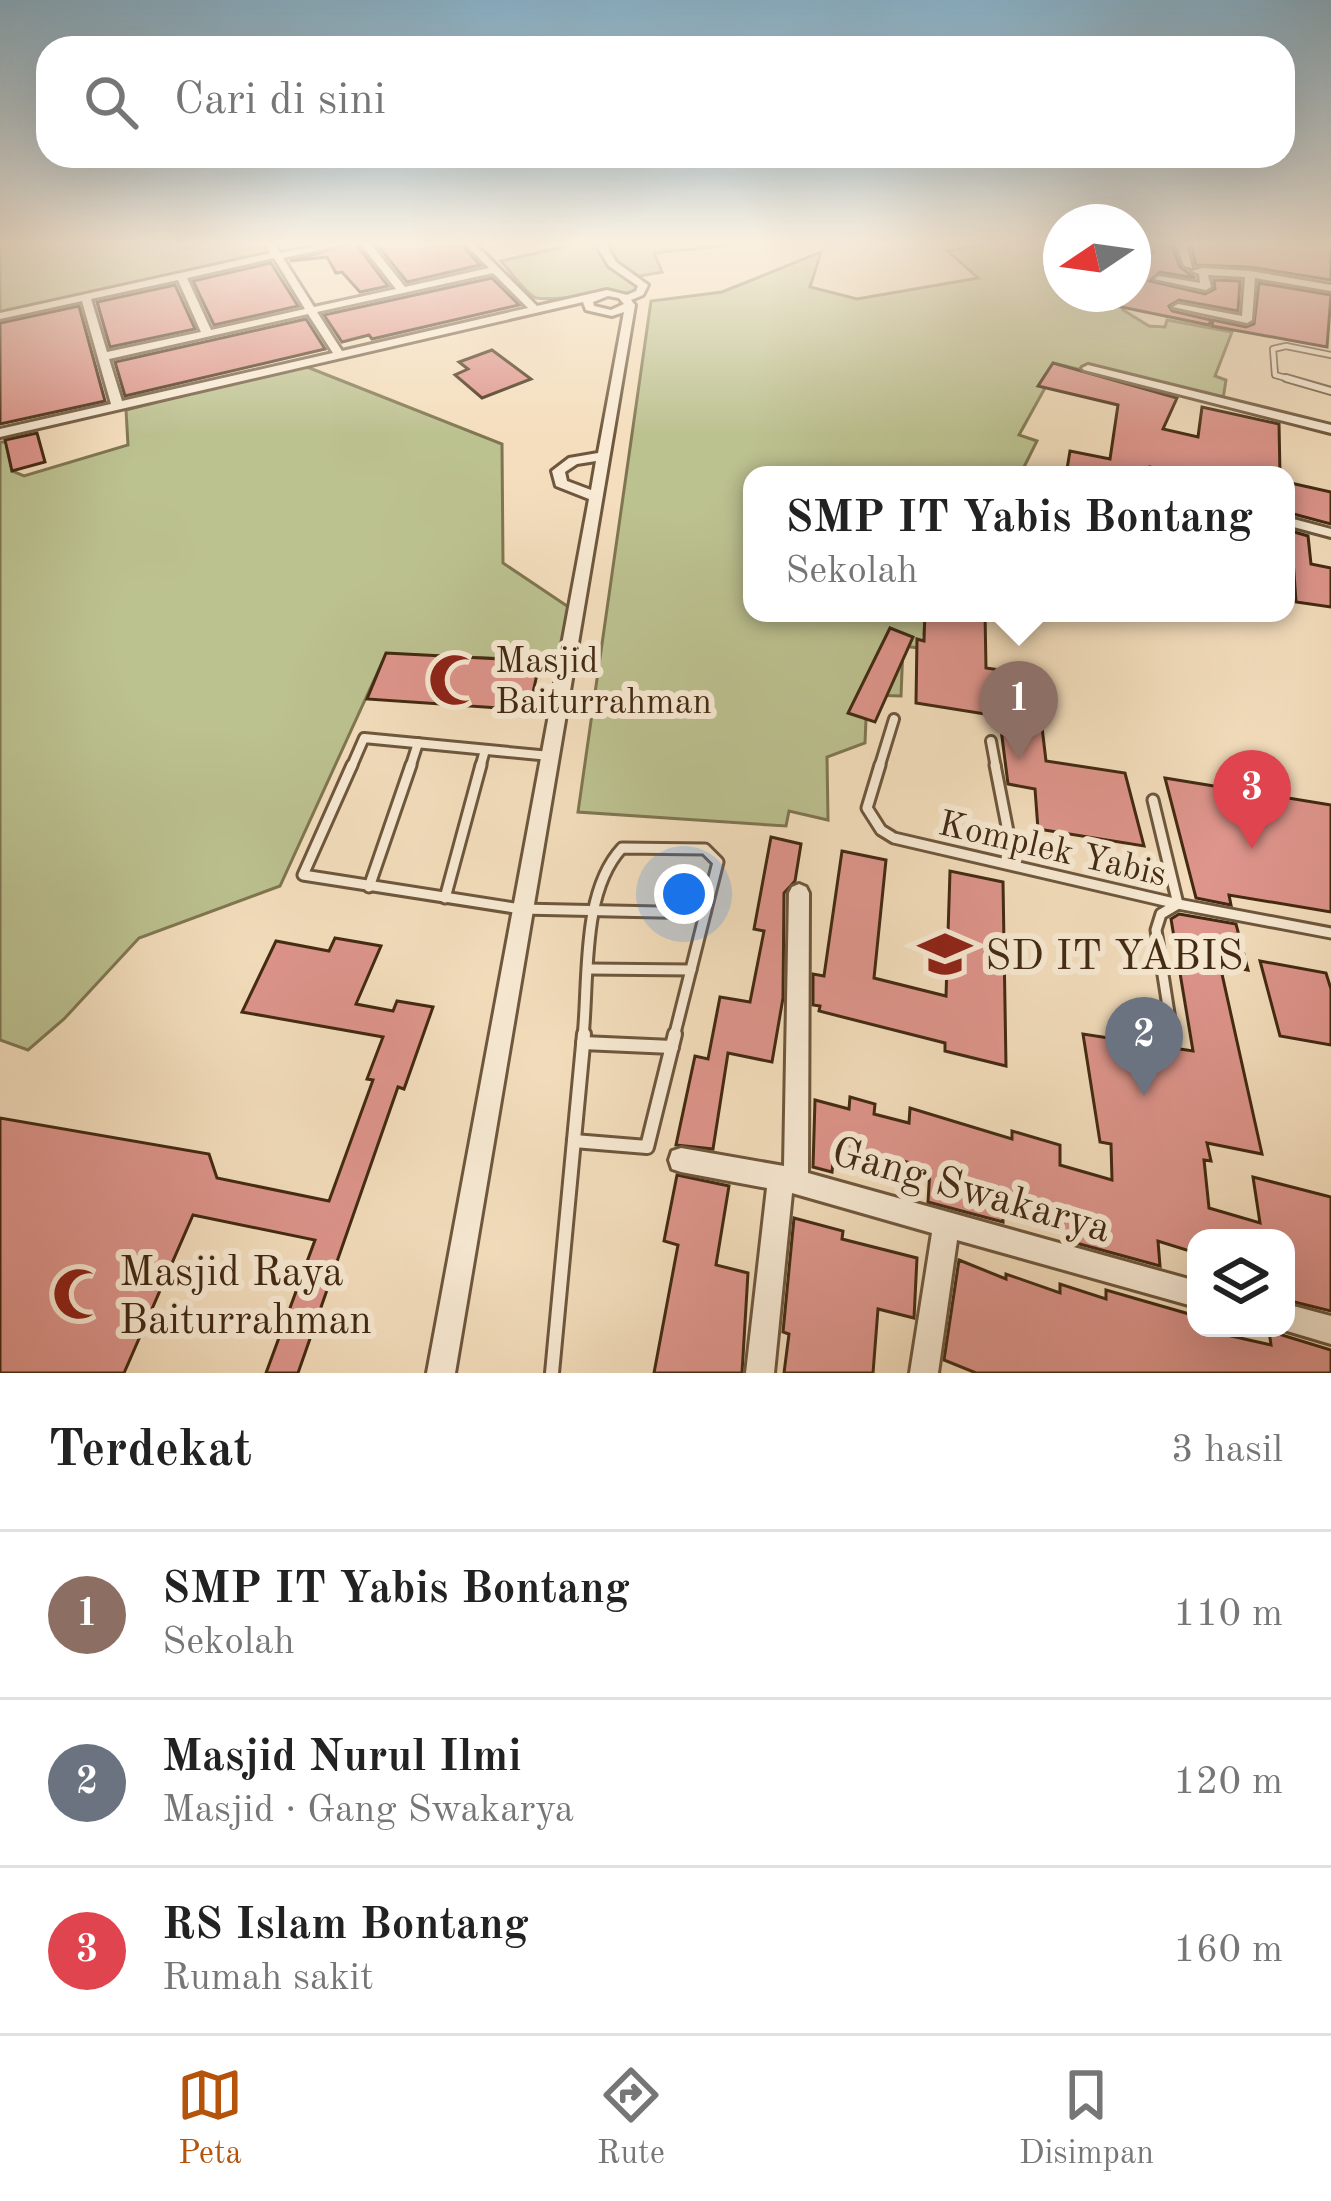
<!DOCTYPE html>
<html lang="id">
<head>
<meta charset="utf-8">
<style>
	:root { --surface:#fff; --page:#f2f2f2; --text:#222; --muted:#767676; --line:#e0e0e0; --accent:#b45309 }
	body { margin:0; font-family:"Old Standard TT",serif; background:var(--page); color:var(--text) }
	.controls { position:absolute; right:36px; bottom:36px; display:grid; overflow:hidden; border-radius:24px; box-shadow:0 12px 48px #0002 }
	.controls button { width:108px; height:108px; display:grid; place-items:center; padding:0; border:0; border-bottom:3px solid var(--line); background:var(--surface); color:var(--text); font:60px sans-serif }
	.compass { position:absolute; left:1043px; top:204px; width:108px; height:108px; border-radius:50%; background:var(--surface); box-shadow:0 12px 48px #0002; rotate:257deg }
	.you { position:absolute; left:684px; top:894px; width:42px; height:42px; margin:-30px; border:9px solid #fff; border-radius:50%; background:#1a73e8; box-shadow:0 0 0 18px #1a73e833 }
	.badge { display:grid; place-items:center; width:78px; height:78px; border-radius:50%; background:var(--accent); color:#fff; font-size:39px; font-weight:700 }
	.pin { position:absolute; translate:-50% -99px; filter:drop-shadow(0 3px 6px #0008) }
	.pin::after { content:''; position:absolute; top:63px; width:42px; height:36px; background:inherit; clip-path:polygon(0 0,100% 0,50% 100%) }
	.popup { position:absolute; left:743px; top:466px; width:552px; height:156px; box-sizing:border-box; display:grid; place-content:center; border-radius:24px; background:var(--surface); filter:drop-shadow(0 3px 9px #0005); font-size:39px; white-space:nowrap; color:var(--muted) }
	.popup b { font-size:45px; color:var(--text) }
	.popup::after { content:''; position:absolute; left:50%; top:100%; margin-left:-24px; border:24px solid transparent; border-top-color:var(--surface) }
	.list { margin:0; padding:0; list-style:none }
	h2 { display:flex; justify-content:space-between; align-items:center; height:156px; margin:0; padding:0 48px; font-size:51px }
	h2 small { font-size:39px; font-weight:400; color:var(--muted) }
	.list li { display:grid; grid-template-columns:78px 1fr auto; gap:36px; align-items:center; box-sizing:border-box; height:168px; padding:0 48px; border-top:3px solid var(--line) }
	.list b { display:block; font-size:45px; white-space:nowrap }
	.list p { margin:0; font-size:39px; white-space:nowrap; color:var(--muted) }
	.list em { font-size:39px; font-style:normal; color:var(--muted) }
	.icon { flex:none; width:66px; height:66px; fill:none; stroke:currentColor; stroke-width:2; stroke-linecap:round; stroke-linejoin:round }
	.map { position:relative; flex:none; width:1331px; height:1373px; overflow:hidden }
	.search { position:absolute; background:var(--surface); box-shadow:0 12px 48px #0002; left:36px; right:36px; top:36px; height:132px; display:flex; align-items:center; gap:30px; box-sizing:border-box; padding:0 42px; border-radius:36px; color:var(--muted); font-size:45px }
	.sheet { height:660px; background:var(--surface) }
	nav { display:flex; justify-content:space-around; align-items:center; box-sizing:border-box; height:168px; border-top:3px solid var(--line); background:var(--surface); font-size:33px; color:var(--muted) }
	nav a { display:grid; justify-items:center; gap:6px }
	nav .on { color:var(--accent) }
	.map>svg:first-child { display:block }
	.green { fill:#bcc190; stroke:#7f7651; stroke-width:3 }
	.building { fill:#de958c; stroke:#422a12; stroke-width:3 }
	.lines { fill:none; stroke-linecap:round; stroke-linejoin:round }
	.lane-far4-casing { stroke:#6e573d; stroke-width:8 }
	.lane-far3-casing { stroke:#6e573d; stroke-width:10 }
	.lane-far2-casing { stroke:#6e573d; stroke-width:14 }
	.lane-far1-casing { stroke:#6e573d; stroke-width:15 }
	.lane-casing { stroke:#6e573d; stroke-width:18 }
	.street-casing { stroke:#6e573d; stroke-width:6 }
	.lane-far4 { stroke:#f8ead4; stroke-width:4.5 }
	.lane-far3 { stroke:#f8ead4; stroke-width:6 }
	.lane-far2 { stroke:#f8ead4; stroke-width:8 }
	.lane-far1 { stroke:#f8ead4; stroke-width:9 }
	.lane { stroke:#f8ead4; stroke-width:12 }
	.street { fill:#f8ead4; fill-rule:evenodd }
	.labels { text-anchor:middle; stroke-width:12; stroke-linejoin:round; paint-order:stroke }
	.poi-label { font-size:36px; fill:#422a12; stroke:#f8ead4; text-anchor:start }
	.street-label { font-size:36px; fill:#422a12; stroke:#f8ead4 }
	.near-poi-label { font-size:42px; fill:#422a12; stroke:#f8ead4; text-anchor:start }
	.near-street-label { font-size:42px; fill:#422a12; stroke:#f8ead4 }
</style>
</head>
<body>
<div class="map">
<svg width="1331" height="1373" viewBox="0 0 1331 1373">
	<rect width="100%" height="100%" fill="#f4debd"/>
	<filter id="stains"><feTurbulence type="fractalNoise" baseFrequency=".00167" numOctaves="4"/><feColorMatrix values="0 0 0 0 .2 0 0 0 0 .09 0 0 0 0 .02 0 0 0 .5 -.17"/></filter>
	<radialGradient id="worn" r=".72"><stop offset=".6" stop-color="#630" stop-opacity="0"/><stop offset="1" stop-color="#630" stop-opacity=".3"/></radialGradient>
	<g class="green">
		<polygon points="0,243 262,243 270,254 0,313"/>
		<path d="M 561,243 L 754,243 L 654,253 L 662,272 L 634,277 L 641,283 L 640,293 C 619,291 542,303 534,297 C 522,289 511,272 501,261 L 562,247 Z"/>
		<polygon points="988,243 1061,243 1061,294 1111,294 1123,300 1123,310 1149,326 1165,327 1167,320 1232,332 1215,376 1226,380 1223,399 1086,365 1082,370 1053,363 1039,385 1045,388 1019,435 1037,441 1020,475 983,470 979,475 752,475 752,613 925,613 924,634 942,637 942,651 903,646 901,696 867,695 865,743 827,757 828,820 789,811 786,826 578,812 651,301 722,292 821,252 810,287 857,299 978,278 948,251"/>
		<polygon points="302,365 502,444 503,563 573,610 568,661 386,654 280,886 139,938 64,1019 28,1050 0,1040 0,442 6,442 12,471 24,476 128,445 126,410"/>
	</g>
	<g class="building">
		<polygon points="355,243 388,286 360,292 342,272 336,273 327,257 290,261"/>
		<polygon points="376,243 460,243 480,265 407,282"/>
		<polygon points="1191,243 1331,244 1331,280 1250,267 1196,265"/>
		<polygon points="1152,244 1172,246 1180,267 1195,278 1160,272 1150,281 1205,294 1215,289 1214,280 1240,281 1238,311 1179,300 1169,306 1172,311 1211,320 1209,325 1097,302 1097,294 1133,294 1133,248 1143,256 1154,252"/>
		<polygon points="271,263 298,306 214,325 193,281"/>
		<polygon points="492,278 519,305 372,339 369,335 342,342 324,315"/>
		<polygon points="1259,283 1331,295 1327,347 1212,326 1213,320 1246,327 1254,324"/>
		<polygon points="175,285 195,329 110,347 97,302"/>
		<polygon points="79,306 105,401 0,424 0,323"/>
		<polygon points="306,319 325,349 125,396 115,362"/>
		<polygon points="492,350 531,379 482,398 455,375 468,369 459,362"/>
		<polygon points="1053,363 1177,398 1163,429 1198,437 1202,407 1279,424 1280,475 1230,475 1201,468 1201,475 1186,475 1150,467 1149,475 1066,475 1070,451 1110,459 1118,405 1038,386"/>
		<polygon points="37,433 45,462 12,471 5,440"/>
		<polygon points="1286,482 1331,492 1331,524 1286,512"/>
		<polygon points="1291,531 1308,536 1311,564 1331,568 1331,607 1296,602"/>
		<polygon points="925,613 985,613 986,668 1007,671 1010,718 916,703 917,639 924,641"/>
		<polygon points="890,628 913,637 875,722 848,713"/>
		<polygon points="386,653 540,661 529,710 367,699"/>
		<polygon points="1000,721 1042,727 1046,761 1125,773 1144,846 1038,829 1035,789 1008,784"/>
		<polygon points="1165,778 1331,805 1331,912 1229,895 1231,905 1196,898"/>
		<polygon points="771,837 801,844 795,881 784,893 783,998 772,1062 728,1053 713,1149 676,1145 695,1056 708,1059 720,997 750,1002 764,931 754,929"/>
		<polygon points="842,851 886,860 874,978 946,996 950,871 1003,882 1006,1066 945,1051 945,1043 819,1011 820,1006 813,1005 813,974 824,976"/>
		<polygon points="1179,914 1236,924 1248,970 1220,965 1262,1154 1207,1143 1211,1161 1204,1160 1209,1208 1260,1223 1253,1177 1331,1197 1331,1311 1286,1300 1286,1238 1196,1238 1196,1253 1158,1241 1160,1266 1065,1240 1064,1232 1003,1213 1003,1222 928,1202 930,1169 894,1158 893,1180 833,1163 832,1172 813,1167 815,1100 849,1109 850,1097 875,1104 874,1114 909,1123 910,1108 1012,1139 1012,1131 1060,1145 1060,1165 1112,1180 1111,1144 1100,1142 1083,1034 1193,1051 1171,919"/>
		<polygon points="335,938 381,946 356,1004 393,1011 397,1001 433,1007 404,1089 398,1087 298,1373 266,1373 315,1240 193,1215 124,1373 0,1373 0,1118 209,1154 217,1178 329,1201 373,1080 367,1079 383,1037 242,1012 276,941 329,951"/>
		<polygon points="1260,961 1326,973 1331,989 1331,1045 1280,1036"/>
		<polygon points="677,1175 729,1186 716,1265 748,1273 742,1373 654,1373 678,1245 664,1241"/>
		<polygon points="794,1218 843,1231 842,1239 917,1258 914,1318 878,1309 873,1373 784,1373 789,1334 783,1332"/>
		<polygon points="959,1260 1006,1279 1006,1274 1060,1293 1060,1284 1106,1299 1106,1290 1196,1316 1196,1328 1271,1345 1269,1331 1331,1350 1331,1373 976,1373 944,1360"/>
	</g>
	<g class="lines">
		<g class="lane-far4-casing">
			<polyline id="lane-far4" points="1297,381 1275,375 1273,349 1286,346 1331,355"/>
		</g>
		<g class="lane-far3-casing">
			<polyline id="lane-far3" points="1286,378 1331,391"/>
		</g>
		<g class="lane-far2-casing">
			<g id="lane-far2">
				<polyline points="991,741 996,768"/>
				<polyline points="351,768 364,738 550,756"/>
				<polyline points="410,768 418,743"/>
				<polyline points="480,768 485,750"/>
				<polyline points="879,768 894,719"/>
			</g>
		</g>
		<g class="lane-far1-casing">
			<g id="lane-far1">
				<polyline points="352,765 303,875 521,909 705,913"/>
				<polyline points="880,765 867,808 881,830 894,838 1178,904 1331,933"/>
				<polyline points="995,765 1014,862"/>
				<polyline points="1153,800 1178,904 1161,914 1156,930 1171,1026"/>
				<polyline points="369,887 411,765"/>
				<polyline points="445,898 481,765"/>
				<polyline points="590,969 691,970"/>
				<path d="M 583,1037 C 589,979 581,892 622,848 L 705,849 L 718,862 L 674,1037"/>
			</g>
		</g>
		<g class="lane-casing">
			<g id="lane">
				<polyline points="583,1043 672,1047"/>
				<polyline points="574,1141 647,1147 675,1034"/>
				<polyline points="552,1373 584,1034"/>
			</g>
		</g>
		<g class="street-casing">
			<g id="street">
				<path d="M 264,243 L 274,243 L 280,253 L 331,243 L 351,243 L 283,258 L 314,307 L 396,289 L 360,243 L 370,243 L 405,287 L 489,268 L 464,243 L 474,243 L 537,306 L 607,290 L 627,295 L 636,291 L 638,286 L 609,266 L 595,243 L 605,243 L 616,262 L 648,285 L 643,295 L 631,300 L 635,305 L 455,1373 L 427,1373 L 589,499 L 556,486 L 552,471 L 569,458 L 598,453 L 624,312 L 612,316 L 590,311 L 586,310 L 583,302 L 0,437 L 0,429 L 111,404 L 82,301 L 0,319 L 0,313 L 271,253 ZM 274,258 L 305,309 L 211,330 L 187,278 ZM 493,273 L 528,308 L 342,351 L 317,312 ZM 178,280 L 201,332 L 107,352 L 91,299 ZM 608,296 L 619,298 L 624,304 L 611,310 L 594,306 L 593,302 ZM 308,314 L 333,353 L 122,401 L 109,359 ZM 596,461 L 591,490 L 567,481 L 565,472 L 577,464 Z"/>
				<polygon points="1135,243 1145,243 1150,250 1142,252"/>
				<polygon points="1176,243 1186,243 1192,268 1184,266"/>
				<polygon points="1203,268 1250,271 1331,285 1331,291 1255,278 1252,320 1247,323 1173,307 1178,304 1242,316 1245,277 1208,275 1211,287 1206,290 1154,279 1159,276 1200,283 1199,274 1192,271"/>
				<polygon points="1088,365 1331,425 1331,433 1084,370 1082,368"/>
				<polygon points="1286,517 1331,529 1331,537 1286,525"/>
				<polygon points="799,884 806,887 809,893 808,1173 1196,1281 1196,1307 957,1240 938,1373 910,1373 932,1233 792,1193 774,1373 746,1373 767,1188 681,1172 672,1169 669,1160 672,1151 681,1148 784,1166 789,893 792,887"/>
				<polygon points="1286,1304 1331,1316 1331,1344 1277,1328 1286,1328"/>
			</g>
		</g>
		<use href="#lane-far4" class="lane-far4"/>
		<use href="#lane-far3" class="lane-far3"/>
		<use href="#lane-far2" class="lane-far2"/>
		<use href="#lane-far1" class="lane-far1"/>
		<use href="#lane" class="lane"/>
		<use href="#street" class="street"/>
	</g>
	<linearGradient id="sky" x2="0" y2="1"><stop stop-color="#89b7d2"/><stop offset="0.56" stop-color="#faf0e1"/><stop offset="1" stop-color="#faf0e1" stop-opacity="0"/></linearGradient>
	<rect width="1331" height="435" fill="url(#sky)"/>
	<defs>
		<g id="mosque-bare" transform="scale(4.14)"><path d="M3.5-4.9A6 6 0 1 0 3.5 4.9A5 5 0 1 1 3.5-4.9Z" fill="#8f2418" stroke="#f8ead4" stroke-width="2.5" paint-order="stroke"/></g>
		<g id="school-bare" transform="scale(4.14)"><path d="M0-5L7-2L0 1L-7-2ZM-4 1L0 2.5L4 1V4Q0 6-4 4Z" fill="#8f2418" stroke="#f8ead4" stroke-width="2.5" paint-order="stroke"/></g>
	</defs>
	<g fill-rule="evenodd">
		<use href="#mosque-bare" x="455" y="680"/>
		<use href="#school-bare" x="945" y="954"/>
		<use href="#mosque-bare" x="79" y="1294"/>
	</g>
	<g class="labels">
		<g class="poi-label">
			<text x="495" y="672">Masjid<tspan x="495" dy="41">Baiturrahman</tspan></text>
		</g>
		<g class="street-label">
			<text transform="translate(1053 847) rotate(13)" y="13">Komplek Yabis</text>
		</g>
		<g class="near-poi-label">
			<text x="985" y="969">SD IT YABIS</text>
			<text x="119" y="1285">Masjid Raya<tspan x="119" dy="48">Baiturrahman</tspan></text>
		</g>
		<g class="near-street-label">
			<text transform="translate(972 1188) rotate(16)" y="15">Gang Swakarya</text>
		</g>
	</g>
	<rect width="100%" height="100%" filter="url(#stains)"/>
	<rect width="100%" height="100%" fill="url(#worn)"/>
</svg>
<div class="controls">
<button><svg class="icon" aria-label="layers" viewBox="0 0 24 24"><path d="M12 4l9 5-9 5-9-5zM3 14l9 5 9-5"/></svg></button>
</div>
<svg class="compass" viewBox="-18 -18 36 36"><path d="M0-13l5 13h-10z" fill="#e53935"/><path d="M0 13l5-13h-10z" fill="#767676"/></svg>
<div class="you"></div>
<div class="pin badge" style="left:1019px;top:760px;background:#8d6e63">1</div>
<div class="popup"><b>SMP IT Yabis Bontang</b>Sekolah</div>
<div class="pin badge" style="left:1144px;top:1096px;background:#6b7280">2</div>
<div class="pin badge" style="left:1252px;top:849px;background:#e0444e">3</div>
<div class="search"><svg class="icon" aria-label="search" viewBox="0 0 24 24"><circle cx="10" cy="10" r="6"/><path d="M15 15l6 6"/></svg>Cari di sini</div>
</div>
<section class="sheet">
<h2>Terdekat<small>3 hasil</small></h2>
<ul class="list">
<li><span class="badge" style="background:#8d6e63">1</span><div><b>SMP IT Yabis Bontang</b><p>Sekolah</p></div><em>110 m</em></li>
<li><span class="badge" style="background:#6b7280">2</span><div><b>Masjid Nurul Ilmi</b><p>Masjid · Gang Swakarya</p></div><em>120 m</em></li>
<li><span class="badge" style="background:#e0444e">3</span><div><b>RS Islam Bontang</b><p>Rumah sakit</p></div><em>160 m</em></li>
</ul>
</section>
<nav>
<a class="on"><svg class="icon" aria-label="map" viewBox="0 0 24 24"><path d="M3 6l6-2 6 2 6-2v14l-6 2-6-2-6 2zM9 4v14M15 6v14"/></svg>Peta</a>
<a><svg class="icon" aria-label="directions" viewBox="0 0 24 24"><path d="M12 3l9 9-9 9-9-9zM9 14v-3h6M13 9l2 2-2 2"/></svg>Rute</a>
<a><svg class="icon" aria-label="saved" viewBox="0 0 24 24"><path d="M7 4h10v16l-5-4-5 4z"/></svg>Disimpan</a>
</nav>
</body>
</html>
